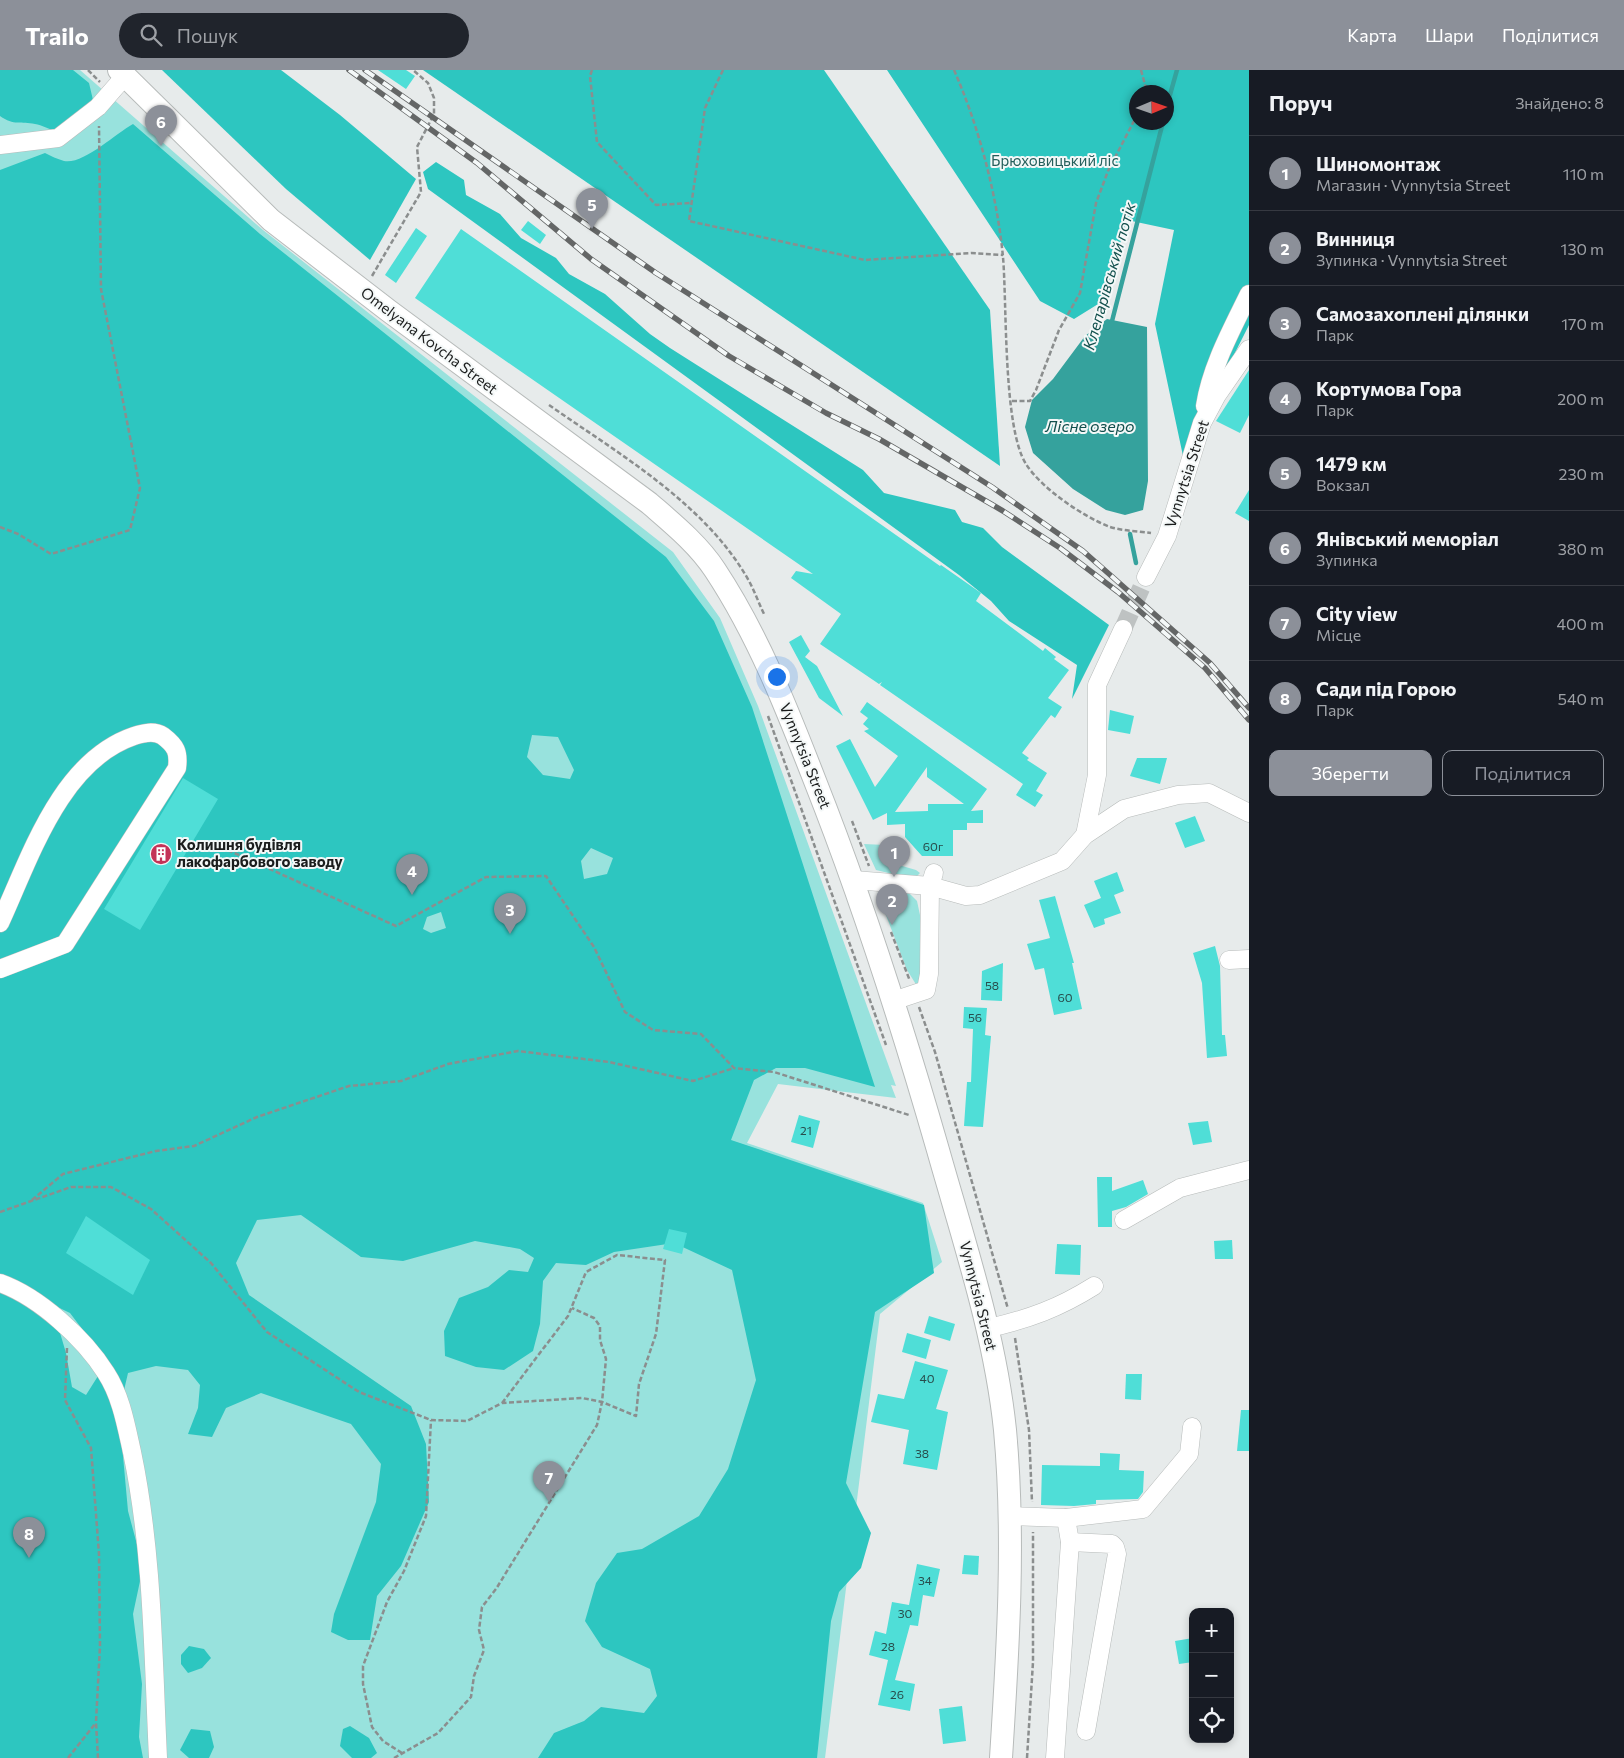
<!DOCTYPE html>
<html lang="uk">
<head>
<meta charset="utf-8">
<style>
	:root { --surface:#171b24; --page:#20242c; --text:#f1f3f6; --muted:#9ea1a6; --line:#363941; --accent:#8c9099 }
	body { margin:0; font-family:Commissioner,sans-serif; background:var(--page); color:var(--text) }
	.controls { position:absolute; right:15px; bottom:15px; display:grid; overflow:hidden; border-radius:10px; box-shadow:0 2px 8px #0003 }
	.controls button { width:45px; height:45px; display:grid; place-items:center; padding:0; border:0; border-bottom:1px solid var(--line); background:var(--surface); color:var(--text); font:25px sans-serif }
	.compass { position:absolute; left:1129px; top:15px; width:45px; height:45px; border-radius:50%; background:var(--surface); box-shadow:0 2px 8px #0003; rotate:88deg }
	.you { position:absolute; left:776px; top:606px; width:18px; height:18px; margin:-12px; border:4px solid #fff; border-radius:50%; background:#1a73e8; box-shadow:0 0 0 8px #1a73e833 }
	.badge { display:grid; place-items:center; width:32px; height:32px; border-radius:50%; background:var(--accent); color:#fff; font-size:16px; font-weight:700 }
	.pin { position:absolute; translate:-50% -41px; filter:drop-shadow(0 1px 2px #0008) }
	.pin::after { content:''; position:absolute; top:26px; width:18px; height:15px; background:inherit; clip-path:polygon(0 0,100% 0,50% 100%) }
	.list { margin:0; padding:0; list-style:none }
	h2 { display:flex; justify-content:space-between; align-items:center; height:65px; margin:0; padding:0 20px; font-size:21px }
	h2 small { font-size:16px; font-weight:400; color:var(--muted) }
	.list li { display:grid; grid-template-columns:32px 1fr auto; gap:15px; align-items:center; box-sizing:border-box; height:75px; padding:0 20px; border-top:1px solid var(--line) }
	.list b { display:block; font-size:19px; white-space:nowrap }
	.list p { margin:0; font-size:16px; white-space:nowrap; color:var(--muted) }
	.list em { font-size:16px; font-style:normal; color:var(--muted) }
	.actions { display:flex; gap:10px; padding:15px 20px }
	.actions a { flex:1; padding:11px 0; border:1px solid var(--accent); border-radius:10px; text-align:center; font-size:18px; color:var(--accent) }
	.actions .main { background:var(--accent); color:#fff }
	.icon { flex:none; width:28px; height:28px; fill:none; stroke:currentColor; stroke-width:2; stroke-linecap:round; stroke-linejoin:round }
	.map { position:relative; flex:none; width:1249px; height:1688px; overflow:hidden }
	header { display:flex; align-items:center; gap:30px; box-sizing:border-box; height:70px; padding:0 25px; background:var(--accent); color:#fff }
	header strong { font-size:24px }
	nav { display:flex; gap:28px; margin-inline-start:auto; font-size:18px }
	.search { width:350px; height:45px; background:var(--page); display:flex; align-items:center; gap:12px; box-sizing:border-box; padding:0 18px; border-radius:28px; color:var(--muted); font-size:19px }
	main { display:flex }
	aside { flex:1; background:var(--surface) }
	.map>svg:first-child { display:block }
	.green { fill:#98e2dd }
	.forest { fill:#2dc6c0; fill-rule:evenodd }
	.water { fill:#35a29d }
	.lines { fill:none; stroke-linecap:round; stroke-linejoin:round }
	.stream { stroke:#35a29d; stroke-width:4.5 }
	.building { fill:#4fded7; fill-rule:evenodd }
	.minor-tunnel { stroke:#bec2c2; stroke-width:18; stroke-dasharray:18 9; stroke-linecap:butt }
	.minor-casing { stroke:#b7bbba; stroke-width:19 }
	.major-casing { stroke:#b7bbba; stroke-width:24 }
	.path { stroke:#8b8e8e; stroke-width:2.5; stroke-dasharray:5 2.5; stroke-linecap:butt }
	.minor { stroke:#fff; stroke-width:18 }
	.major { stroke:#fff; stroke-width:22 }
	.rail-casing { stroke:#646666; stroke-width:5.5 }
	.rail { stroke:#f4f8f8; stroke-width:4; stroke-dasharray:11; stroke-linecap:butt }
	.labels { text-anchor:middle; stroke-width:4; stroke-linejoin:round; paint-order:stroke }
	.number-label { font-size:12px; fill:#284d4c }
	.park-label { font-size:15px; fill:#255f5c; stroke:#f4f8f8 }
	.street-label { font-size:15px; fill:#1b1d1d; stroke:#f4f8f8 }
	.poi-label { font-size:15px; font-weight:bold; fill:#1b1d1d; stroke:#f4f8f8; text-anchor:start }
	.water-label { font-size:16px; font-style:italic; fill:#12504d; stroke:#f4f8f8 }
</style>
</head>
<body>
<header>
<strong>Trailo</strong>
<div class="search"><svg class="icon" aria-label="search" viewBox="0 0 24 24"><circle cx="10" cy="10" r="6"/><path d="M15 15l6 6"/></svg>Пошук</div>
<nav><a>Карта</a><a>Шари</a><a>Поділитися</a></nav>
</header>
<main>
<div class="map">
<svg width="1249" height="1688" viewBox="0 0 1249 1688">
	<rect width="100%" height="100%" fill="#e7ebeb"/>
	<g class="green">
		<polygon points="0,0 80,0 263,160 673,482 720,548 758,636 896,1016 891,1015 896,1028 778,1014 747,1073 923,1133 942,1192 880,1244 825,1688 0,1688"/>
		<polygon points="864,774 885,775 892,793 916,800 920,803 917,806 905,807 876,800"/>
		<polygon points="896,822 908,822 917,831 924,864 926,899 917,916 907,900 884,840 888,824"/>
	</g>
	<g class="forest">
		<path d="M 0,0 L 73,0 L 89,13 L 93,30 L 55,61 C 49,59 42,55 35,54 C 21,51 14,56 0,46 Z"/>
		<polygon points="162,0 281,0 340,45 416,109 370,190 286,119"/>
		<polygon points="423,0 824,0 990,240 1000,396"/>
		<path d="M 887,0 L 1249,0 L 1249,255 L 1183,386 L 1155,254 L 1174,160 L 1127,150 L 1103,231 L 1074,249 L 1040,231 ZM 1136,22 L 1166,22 L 1166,52 L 1136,52 Z"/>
		<path d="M 133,54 L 260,164 L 666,487 L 714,551 L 752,637 L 875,1017 L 805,998 L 776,998 L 754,1010 L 731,1070 L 924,1135 L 934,1203 L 875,1242 L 846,1413 L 871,1463 L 861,1498 L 839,1522 L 831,1551 L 817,1688 L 538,1688 L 554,1663 L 584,1651 L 601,1637 L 644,1643 L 657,1626 L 650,1599 L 602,1577 L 585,1551 L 596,1513 L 617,1483 L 642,1479 L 699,1446 L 728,1399 L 756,1310 L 732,1200 L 674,1173 L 614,1182 L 586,1195 L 556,1193 L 543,1211 L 540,1254 L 533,1281 L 504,1300 L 476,1297 L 445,1286 L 444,1261 L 459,1228 L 488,1217 L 509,1200 L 528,1202 L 534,1188 L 520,1179 L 475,1171 L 403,1191 L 361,1187 L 301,1145 L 257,1150 L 236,1193 L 249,1225 L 411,1336 L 426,1374 L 429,1432 L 401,1496 L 377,1526 L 370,1570 L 348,1570 L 331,1562 L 334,1544 L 376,1432 L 381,1394 L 351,1354 L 261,1323 L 226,1338 L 212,1367 L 188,1364 L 198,1338 L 200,1315 L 188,1300 L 156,1296 L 128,1303 L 119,1342 L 128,1441 L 143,1497 L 133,1544 L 142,1614 L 139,1667 L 143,1688 L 0,1688 L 0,100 L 45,83 C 51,86 57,89 64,91 C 83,95 115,64 133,54 ZM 532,665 L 558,667 L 574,700 L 570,709 L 543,705 L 527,687 ZM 591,778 L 613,788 L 607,804 L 584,809 L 581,791 ZM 441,842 L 446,858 L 431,863 L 423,859 L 427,847 ZM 24,1221 L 70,1243 L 95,1276 L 98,1306 L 86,1325 L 72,1317 L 66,1283 L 58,1256 Z"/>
		<polygon points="436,92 464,110 466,125 500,144 521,168 556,188 569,204 605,224 650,264 670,278 863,400 884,423 955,440 962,452 983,458 1002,477 1109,555 1072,629 1077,595 1009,551 991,531 959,505 428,119 423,102"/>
		<polygon points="189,1576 204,1579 211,1588 202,1598 188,1603 181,1594 181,1585"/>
		<polygon points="350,1656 369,1668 377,1683 371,1688 352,1688 340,1676 343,1659"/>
		<polygon points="191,1659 210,1661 214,1677 209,1688 189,1688 180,1680"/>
	</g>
	<polygon class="water" points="1107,249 1147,257 1148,411 1143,440 1125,445 1106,440 1073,419 1033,383 1025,357 1032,330 1053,309 1085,266"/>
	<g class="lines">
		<g class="stream">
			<polyline points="1166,39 1177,0"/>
			<polyline points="1111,255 1163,52"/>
			<polyline points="1130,464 1136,493"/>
		</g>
	</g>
	<g class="building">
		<polygon points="378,0 406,0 415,6 406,19"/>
		<polygon points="528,151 546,165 540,174 521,160"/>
		<polygon points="416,158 427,166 396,213 385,205"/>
		<polygon points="461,159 940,496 941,495 981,523 976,531 1043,581 1045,578 1056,587 1054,589 1069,600 1048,628 1062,637 1055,648 1051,645 1022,683 1029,688 1027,690 1047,703 1036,721 1043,725 1035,737 1016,725 1023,714 880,615 882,612 879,614 820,574 841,544 791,508 796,501 813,504 415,228"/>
		<polygon points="1249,300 1249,345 1240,363 1216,351"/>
		<polygon points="1249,420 1249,451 1235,443"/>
		<polygon points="801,565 810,581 805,587 817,596 843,646 819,628 789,572"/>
		<path d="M 867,632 L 987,719 L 971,741 L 983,740 L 983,753 L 967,753 L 967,760 L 953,760 L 953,786 L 922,786 L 905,767 L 905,754 L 887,755 L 887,743 L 873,750 L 836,676 L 850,669 L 875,717 L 898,686 L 864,661 L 869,659 L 863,654 L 868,648 L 860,642 ZM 927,697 L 927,707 L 964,734 L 928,734 L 928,741 L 895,742 Z"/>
		<polygon points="1110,640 1134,646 1130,664 1108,660"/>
		<polygon points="1137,688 1167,688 1160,714 1130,706"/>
		<polygon points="183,708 218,729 140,860 104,839"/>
		<polygon points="1195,746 1205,771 1185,778 1175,753"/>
		<polygon points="1117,802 1124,821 1114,825 1121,843 1104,849 1105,854 1094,858 1084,835 1101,828 1094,811"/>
		<polygon points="1055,826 1074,893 1072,893 1082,939 1054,945 1044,898 1035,900 1027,874 1050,868 1039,830"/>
		<polygon points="1215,876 1220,896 1222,965 1225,965 1227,986 1207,988 1202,913 1193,883"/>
		<polygon points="1003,893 1002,931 981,930 982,901"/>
		<polygon points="964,937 987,938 985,965 991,966 983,1057 964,1056 967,1012 971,1012 973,959 963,958"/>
		<polygon points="799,1045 820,1051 813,1078 791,1072"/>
		<polygon points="1208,1051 1212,1072 1193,1075 1188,1053"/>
		<polygon points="1097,1107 1112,1107 1112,1121 1143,1110 1148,1124 1126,1137 1112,1141 1112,1157 1098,1157"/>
		<polygon points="86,1146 150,1190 133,1225 66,1183"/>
		<polygon points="669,1159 687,1163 682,1184 663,1179"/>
		<polygon points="1232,1170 1233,1189 1215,1189 1214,1171"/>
		<polygon points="1057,1174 1081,1175 1080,1205 1055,1204"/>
		<polygon points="929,1246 955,1254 950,1271 924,1263"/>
		<polygon points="907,1263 931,1270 926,1289 902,1282"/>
		<polygon points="915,1291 948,1300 936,1339 948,1342 937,1400 903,1394 909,1360 871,1352 878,1324 904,1329"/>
		<polygon points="1126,1304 1142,1304 1141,1330 1125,1329"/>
		<polygon points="1241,1340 1249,1340 1249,1381 1237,1381"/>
		<polygon points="1100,1383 1120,1384 1119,1400 1144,1401 1143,1422 1138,1429 1096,1430 1096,1434 1074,1436 1041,1435 1042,1395 1100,1396"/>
		<polygon points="964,1485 979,1486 978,1505 962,1504"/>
		<polygon points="917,1494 940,1499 934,1527 923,1525 918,1556 910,1555 895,1610 915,1614 910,1641 878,1635 888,1590 869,1585 875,1561 886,1564 892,1532 909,1535"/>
		<polygon points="1193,1568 1193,1592 1179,1594 1175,1571"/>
		<polygon points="962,1636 966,1671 943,1674 939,1639"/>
	</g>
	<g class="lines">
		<polyline class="minor-tunnel" points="1123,559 1146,507"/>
		<g class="minor-casing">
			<g id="minor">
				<polyline points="0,75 58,68 98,37 125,6"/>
				<path d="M 1205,336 C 1211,297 1232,259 1249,224"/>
				<polyline points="1146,507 1167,466 1202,353 1217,325 1249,279"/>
				<polyline points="1085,765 1097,705 1097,615 1123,559"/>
				<polyline points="854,810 930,816 966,826 980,825 1062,791 1085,765 1124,739 1178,725 1209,723 1249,743"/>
				<path d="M 0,853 C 30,788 60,691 134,666 C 143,663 154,660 163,666 C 176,676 179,682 177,698 L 65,874 L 0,899"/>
				<polyline points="1229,890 1249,889"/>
				<polyline points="893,931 926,920 929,904 930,816 934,803"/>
				<polyline points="1124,1150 1180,1118 1249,1100"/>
				<path d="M 0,1213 C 39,1227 84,1268 106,1303 C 121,1326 126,1355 132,1382 C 153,1482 153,1585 158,1688"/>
				<path d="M 989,1258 C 1029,1249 1059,1238 1094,1216"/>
				<polyline points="1009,1446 1066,1448 1143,1439 1189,1384 1192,1357"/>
				<polyline points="1070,1472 1112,1474 1115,1477 1117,1484 1086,1661"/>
				<polyline points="1055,1688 1070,1472 1066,1448"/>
			</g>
		</g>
		<g class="major-casing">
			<path id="major" d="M 119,0 L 271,150 L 389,241 L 649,433 C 672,453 698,474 715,500 C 758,565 787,639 815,711 C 863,832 902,955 938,1080 C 964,1172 995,1264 1005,1360 C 1015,1468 1008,1579 1001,1688"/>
		</g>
		<g class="path">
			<polyline points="88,0 100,12"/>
			<polyline points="592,0 590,6 597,72 656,135 691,133"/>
			<polyline points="723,0 705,38 689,151 865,190 971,183 1003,185"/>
			<path d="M 954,0 C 979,57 997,125 1003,187 C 1007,234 1003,358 1026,394 C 1041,418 1082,446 1110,457 C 1123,461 1138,461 1151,463"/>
			<polyline points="1141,0 1147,22"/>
			<polyline points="372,206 421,122 417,77 434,44 434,28 428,13 413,0"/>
			<polyline points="1012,331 1030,331 1036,320 1059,260 1080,223 1096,133 1108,101 1136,47"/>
			<path d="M 549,335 C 619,384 706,434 749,511 C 755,522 759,534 765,546"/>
			<polyline points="0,457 18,464 51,484 130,460 140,418 101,219 99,56"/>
			<polyline points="768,646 886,975"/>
			<polyline points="852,751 869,796"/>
			<polyline points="221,777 396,856 486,807 546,806 594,877 625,942 653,960 701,964 734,998 774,1002 909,1045"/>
			<polyline points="891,862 910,911"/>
			<polyline points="919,937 935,982 1008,1239"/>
			<polyline points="32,1130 63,1104 156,1081 194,1076 257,1047 349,1016 401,1011 448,994 518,981 609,992 693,1011 734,998"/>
			<polyline points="0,1142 71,1117 111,1117 151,1139 211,1193 267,1262 359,1322 431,1350 467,1351 502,1333 582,1328 602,1332 636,1346 639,1314 656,1264 665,1190 617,1185 586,1202 568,1246 502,1333"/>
			<polyline points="1015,1268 1029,1360 1032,1432"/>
			<polyline points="67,1278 65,1330 91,1378 99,1484 100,1576 96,1652 98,1688"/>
			<polyline points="402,1683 383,1671 372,1657 363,1614 363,1596 387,1532 404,1501 426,1446 431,1350"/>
			<polyline points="68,1688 95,1654"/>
			<polyline points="394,1688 438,1663 471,1627 474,1606 484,1580 479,1560 482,1537 496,1519 597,1355 602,1332 606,1289 600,1270 600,1256 594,1248 572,1238"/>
			<polyline points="1027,1688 1033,1592 1033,1462"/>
		</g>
		<use href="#minor" class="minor"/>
		<use href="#major" class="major"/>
		<g class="rail-casing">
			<g id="rail">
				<polyline points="349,0 477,93 591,189 729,286 826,343 879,369 1003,441 1060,478 1118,522 1205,598 1249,650"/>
				<polyline points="365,0 656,203 992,417 1083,481 1210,593 1249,638"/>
			</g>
		</g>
		<use href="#rail" class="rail"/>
	</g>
	<defs>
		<g id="building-disc" transform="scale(1.125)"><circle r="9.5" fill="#c33357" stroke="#f4f8f8"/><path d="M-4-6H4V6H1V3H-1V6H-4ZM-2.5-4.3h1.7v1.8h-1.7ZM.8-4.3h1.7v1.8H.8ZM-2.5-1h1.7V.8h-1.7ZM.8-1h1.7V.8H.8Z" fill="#fff"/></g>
	</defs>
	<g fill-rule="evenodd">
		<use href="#building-disc" x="161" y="784"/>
	</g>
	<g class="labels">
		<g class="number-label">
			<text x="933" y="781">60г</text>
			<text x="992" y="920">58</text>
			<text x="1065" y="932">60</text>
			<text x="975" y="952">56</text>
			<text x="806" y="1065">21</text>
			<text x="927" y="1313">40</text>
			<text x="922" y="1388">38</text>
			<text x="925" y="1515">34</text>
			<text x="905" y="1548">30</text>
			<text x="888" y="1581">28</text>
			<text x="897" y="1629">26</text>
		</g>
		<g class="park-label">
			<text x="1055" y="96">Брюховицький ліс</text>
		</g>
		<g class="street-label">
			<text transform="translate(429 271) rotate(37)" y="5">Omelyana Kovcha Street</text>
			<text transform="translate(1187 404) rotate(-72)" y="5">Vynnytsia Street</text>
			<text transform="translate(805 686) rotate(68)" y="5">Vynnytsia Street</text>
			<text transform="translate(978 1226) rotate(76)" y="5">Vynnytsia Street</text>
		</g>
		<g class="poi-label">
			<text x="177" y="780">Колишня будівля<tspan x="177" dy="17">лакофарбового заводу</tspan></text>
		</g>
		<g class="water-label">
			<text transform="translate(1109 206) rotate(-74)" y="6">Клепарівський потік</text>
			<text x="1090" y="362">Лісне озеро</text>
		</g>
	</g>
</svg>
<div class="controls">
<button>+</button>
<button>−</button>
<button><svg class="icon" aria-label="locate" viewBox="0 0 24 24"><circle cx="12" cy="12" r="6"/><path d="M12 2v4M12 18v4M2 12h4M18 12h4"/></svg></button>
</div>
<svg class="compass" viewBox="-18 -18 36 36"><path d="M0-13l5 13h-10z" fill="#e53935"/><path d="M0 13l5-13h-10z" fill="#9ea1a6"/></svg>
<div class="you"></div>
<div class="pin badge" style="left:894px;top:807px">1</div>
<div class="pin badge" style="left:892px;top:855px">2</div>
<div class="pin badge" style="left:510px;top:864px">3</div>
<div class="pin badge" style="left:412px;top:825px">4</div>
<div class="pin badge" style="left:592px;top:159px">5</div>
<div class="pin badge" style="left:161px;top:76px">6</div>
<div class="pin badge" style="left:549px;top:1432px">7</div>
<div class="pin badge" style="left:29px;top:1488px">8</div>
</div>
<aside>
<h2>Поруч<small>Знайдено: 8</small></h2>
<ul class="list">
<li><span class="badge">1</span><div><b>Шиномонтаж</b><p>Магазин · Vynnytsia Street</p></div><em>110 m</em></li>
<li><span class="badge">2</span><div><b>Винниця</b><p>Зупинка · Vynnytsia Street</p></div><em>130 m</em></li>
<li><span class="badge">3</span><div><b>Самозахоплені ділянки</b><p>Парк</p></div><em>170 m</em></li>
<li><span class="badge">4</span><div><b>Кортумова Гора</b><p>Парк</p></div><em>200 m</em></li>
<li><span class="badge">5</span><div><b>1479 км</b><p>Вокзал</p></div><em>230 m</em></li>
<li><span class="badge">6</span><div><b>Янівський меморіал</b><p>Зупинка</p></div><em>380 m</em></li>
<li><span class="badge">7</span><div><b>City view</b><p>Місце</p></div><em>400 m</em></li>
<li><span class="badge">8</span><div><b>Сади під Горою</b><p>Парк</p></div><em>540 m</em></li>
</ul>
<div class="actions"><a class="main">Зберегти</a><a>Поділитися</a></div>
</aside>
</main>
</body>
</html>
